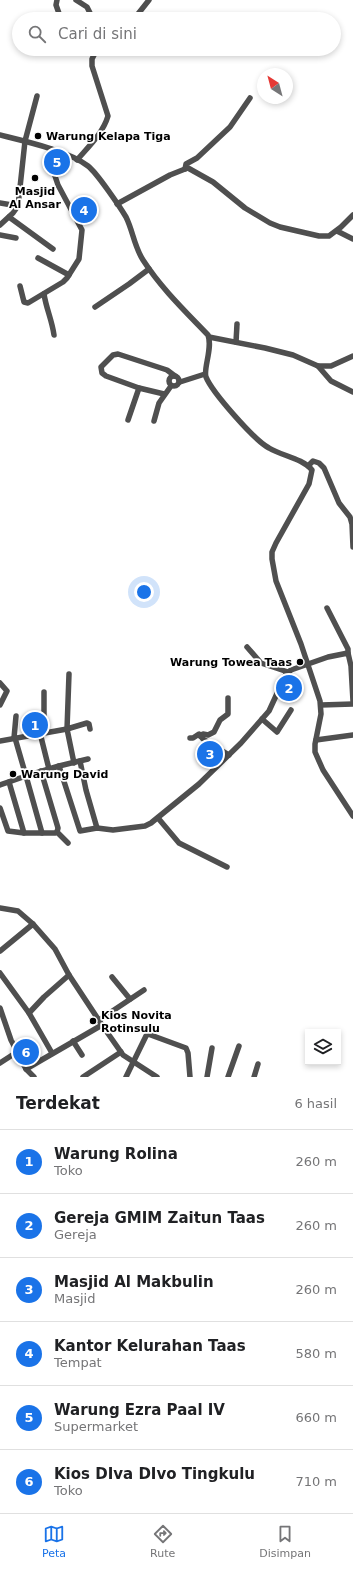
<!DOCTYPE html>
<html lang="id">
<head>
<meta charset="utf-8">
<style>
	:root { --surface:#fff; --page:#f2f2f2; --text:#202124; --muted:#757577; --line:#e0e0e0; --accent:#1a73e8 }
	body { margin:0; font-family:"DejaVu Sans",sans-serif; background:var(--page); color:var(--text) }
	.controls { position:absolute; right:12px; bottom:12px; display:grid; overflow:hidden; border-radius:0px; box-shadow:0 2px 6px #0003 }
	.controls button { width:36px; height:36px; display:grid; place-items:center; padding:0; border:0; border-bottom:1px solid var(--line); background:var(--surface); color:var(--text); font:20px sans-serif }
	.compass { position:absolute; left:257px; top:68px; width:36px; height:36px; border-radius:50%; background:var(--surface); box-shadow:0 2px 6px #0003; rotate:324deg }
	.you { position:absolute; left:144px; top:592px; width:14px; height:14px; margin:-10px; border:3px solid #fff; border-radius:50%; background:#1a73e8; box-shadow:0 0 0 6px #1a73e833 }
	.badge { display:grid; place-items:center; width:26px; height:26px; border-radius:50%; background:var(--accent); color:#fff; font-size:13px; font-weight:700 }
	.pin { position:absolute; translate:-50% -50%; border:2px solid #fff; box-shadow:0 1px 4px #0006 }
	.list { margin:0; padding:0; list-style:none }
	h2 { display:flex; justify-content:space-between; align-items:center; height:52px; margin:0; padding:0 16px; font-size:17px }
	h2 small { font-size:13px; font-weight:400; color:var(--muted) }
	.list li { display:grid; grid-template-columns:26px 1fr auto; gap:12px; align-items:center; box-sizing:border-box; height:64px; padding:0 16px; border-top:1px solid var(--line) }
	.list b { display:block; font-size:15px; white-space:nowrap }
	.list p { margin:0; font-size:13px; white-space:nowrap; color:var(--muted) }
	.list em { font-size:13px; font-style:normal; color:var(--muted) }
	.icon { flex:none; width:22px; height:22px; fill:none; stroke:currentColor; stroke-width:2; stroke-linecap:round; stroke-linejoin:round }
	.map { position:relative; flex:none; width:353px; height:1077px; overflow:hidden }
	.search { position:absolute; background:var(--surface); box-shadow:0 2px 6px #0003; left:12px; right:12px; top:12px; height:44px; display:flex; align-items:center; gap:10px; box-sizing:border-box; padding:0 14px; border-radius:22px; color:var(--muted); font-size:15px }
	.sheet { height:436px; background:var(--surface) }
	nav { display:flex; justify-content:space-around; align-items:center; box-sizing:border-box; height:56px; border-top:1px solid var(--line); background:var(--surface); font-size:11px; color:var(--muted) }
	nav a { display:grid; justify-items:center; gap:2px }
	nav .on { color:var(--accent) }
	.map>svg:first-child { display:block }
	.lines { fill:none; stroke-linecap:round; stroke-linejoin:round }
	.minor { stroke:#4f4f4f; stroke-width:5.5 }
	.poi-dot { fill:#000; stroke:#fff; stroke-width:1.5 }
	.labels { text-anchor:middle; stroke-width:3.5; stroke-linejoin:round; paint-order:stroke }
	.poi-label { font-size:11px; font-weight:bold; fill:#000; stroke:#fff; text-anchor:start }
</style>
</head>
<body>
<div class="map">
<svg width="353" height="1077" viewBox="0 0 353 1077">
	<rect width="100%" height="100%" fill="#fff"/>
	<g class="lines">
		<g class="minor">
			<polyline points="57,0 56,5 61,19"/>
			<polyline points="76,0 87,7 93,19"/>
			<polyline points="134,19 149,0"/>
			<path d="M 0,135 C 24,141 69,151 88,166 C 97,173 120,207 126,217 C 133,231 134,246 143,260 C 161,288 185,311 208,335 C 213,348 203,369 206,377 C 212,392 254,440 269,448 C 282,456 302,458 312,470 L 309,484 L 276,543 L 272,552 L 272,559 L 276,581 L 301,644 L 320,701 L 321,714 L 315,744 L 315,752 L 323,770 L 353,816"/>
			<path d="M 77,160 C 89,146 103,133 108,116 L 92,66 L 92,59 L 97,49"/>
			<polyline points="185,169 186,164 197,158 230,127 250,98"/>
			<polyline points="0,203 18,206"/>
			<polyline points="117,204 170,175 185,169 188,168 213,182 245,208 270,223 280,227 319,236 329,236 341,227 353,215"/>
			<polyline points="9,217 53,249"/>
			<polyline points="0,225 13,213 18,206 25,141 37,96"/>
			<polyline points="337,231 353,239"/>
			<polyline points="0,235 16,238"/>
			<polyline points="38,258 69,275"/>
			<polyline points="20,286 24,302 28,303 63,282 67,278 79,259 82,230 58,185 53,170 51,149"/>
			<path d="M 44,294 C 46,308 52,320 54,335"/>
			<polyline points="95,307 129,284 149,269"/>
			<polyline points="209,337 265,348 293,355 318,366 331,381 353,392"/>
			<polyline points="236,342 237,324"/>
			<polyline points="318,366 331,366 353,356"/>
			<circle cx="174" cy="381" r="5"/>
			<polyline points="180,382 205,374"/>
			<polyline points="164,394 139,388 106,376 102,373 101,367 113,355 118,354 167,370 175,376"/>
			<polyline points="128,420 139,388"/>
			<polyline points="154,421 159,403 171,386"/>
			<polyline points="308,466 313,461 319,463 324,468 339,503 350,517 352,524 353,547"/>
			<polyline points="327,608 348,649 348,653"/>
			<polyline points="247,647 261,663 288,672"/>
			<polyline points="69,674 67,729 87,723 89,724 90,729"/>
			<polyline points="0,683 7,691 0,705"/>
			<polyline points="44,692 44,732"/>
			<polyline points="321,705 353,704"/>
			<polyline points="262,719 277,732 291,710"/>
			<polyline points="40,733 49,769"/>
			<polyline points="200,736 203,734 208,735 214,732 220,720 228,714 228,698"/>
			<polyline points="14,738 16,716"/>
			<polyline points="15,738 26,776 59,766 80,831 97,828 113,830 145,826 151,823 199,784 241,743 269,711 286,674 291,670 328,657 348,653 351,666 353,701"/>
			<polyline points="190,738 193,738 199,734 203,739 229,755"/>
			<polyline points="316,740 353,735"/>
			<polyline points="0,741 67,729 74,763"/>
			<polyline points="80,761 86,790 97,828"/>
			<polyline points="59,766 88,759"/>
			<polyline points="41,771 58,828 57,832 55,833 42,833"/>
			<polyline points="0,785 26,776 42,833 24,833"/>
			<polyline points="0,808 8,831 24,833 9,782"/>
			<polyline points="158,818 179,843 227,867"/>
			<polyline points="57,832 68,843"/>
			<polyline points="0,908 18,911 33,924"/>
			<polyline points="0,951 33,924 55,949 69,975 102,1025"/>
			<polyline points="0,973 29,1013 52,1053"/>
			<polyline points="112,977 130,999"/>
			<polyline points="0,1008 11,1040 26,1069"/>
			<polyline points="29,1013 44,997 69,975"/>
			<polyline points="99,1020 144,990"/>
			<polyline points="73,1041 82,1055"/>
			<polyline points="0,1063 17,1052"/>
			<polyline points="34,1077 26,1069 102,1025 123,1055 157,1077"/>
			<polyline points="83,1077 121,1052"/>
			<polyline points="126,1077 146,1036 148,1034 186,1048 188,1053 190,1077"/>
			<polyline points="207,1077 212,1048"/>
			<polyline points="228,1077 239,1046"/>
			<polyline points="254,1077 258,1064"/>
		</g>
	</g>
	<g class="poi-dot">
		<circle cx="38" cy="136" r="4"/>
		<circle cx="35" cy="178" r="4"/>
		<circle cx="300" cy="662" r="4"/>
		<circle cx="13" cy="774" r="4"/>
		<circle cx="93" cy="1021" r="4"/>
	</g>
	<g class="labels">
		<g class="poi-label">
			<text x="46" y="140">Warung Kelapa Tiga</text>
			<text x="35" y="195" text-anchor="middle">Masjid<tspan x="35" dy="13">Al Ansar</tspan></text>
			<text x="292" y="666" text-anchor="end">Warung Towea Taas</text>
			<text x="21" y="778">Warung David</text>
			<text x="101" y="1019">Kios Novita<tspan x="101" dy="13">Rotinsulu</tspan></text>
		</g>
	</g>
</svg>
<div class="controls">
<button><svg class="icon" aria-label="layers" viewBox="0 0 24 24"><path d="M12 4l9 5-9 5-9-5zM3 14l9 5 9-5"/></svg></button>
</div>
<svg class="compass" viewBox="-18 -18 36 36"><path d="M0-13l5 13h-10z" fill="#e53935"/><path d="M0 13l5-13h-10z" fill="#757577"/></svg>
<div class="you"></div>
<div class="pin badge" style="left:35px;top:725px">1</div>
<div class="pin badge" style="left:289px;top:688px">2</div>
<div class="pin badge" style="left:210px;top:754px">3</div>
<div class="pin badge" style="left:84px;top:210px">4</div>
<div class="pin badge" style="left:57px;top:162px">5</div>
<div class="pin badge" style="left:26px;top:1052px">6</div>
<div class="search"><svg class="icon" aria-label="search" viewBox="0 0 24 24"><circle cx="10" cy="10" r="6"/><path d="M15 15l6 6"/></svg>Cari di sini</div>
</div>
<section class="sheet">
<h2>Terdekat<small>6 hasil</small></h2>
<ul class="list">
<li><span class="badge">1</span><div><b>Warung Rolina</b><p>Toko</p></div><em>260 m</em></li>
<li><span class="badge">2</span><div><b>Gereja GMIM Zaitun Taas</b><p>Gereja</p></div><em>260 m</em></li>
<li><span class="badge">3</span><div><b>Masjid Al Makbulin</b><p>Masjid</p></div><em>260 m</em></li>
<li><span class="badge">4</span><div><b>Kantor Kelurahan Taas</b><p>Tempat</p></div><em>580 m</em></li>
<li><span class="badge">5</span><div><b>Warung Ezra Paal IV</b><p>Supermarket</p></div><em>660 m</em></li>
<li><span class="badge">6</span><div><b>Kios DIva DIvo Tingkulu</b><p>Toko</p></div><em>710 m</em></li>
</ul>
</section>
<nav>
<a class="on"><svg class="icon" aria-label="map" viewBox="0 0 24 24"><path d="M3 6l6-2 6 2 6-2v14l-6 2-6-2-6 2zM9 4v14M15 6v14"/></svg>Peta</a>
<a><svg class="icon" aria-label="directions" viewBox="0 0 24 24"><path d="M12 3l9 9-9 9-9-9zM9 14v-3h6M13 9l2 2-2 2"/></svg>Rute</a>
<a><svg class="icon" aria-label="saved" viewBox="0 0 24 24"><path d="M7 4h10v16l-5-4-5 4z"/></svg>Disimpan</a>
</nav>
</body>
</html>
